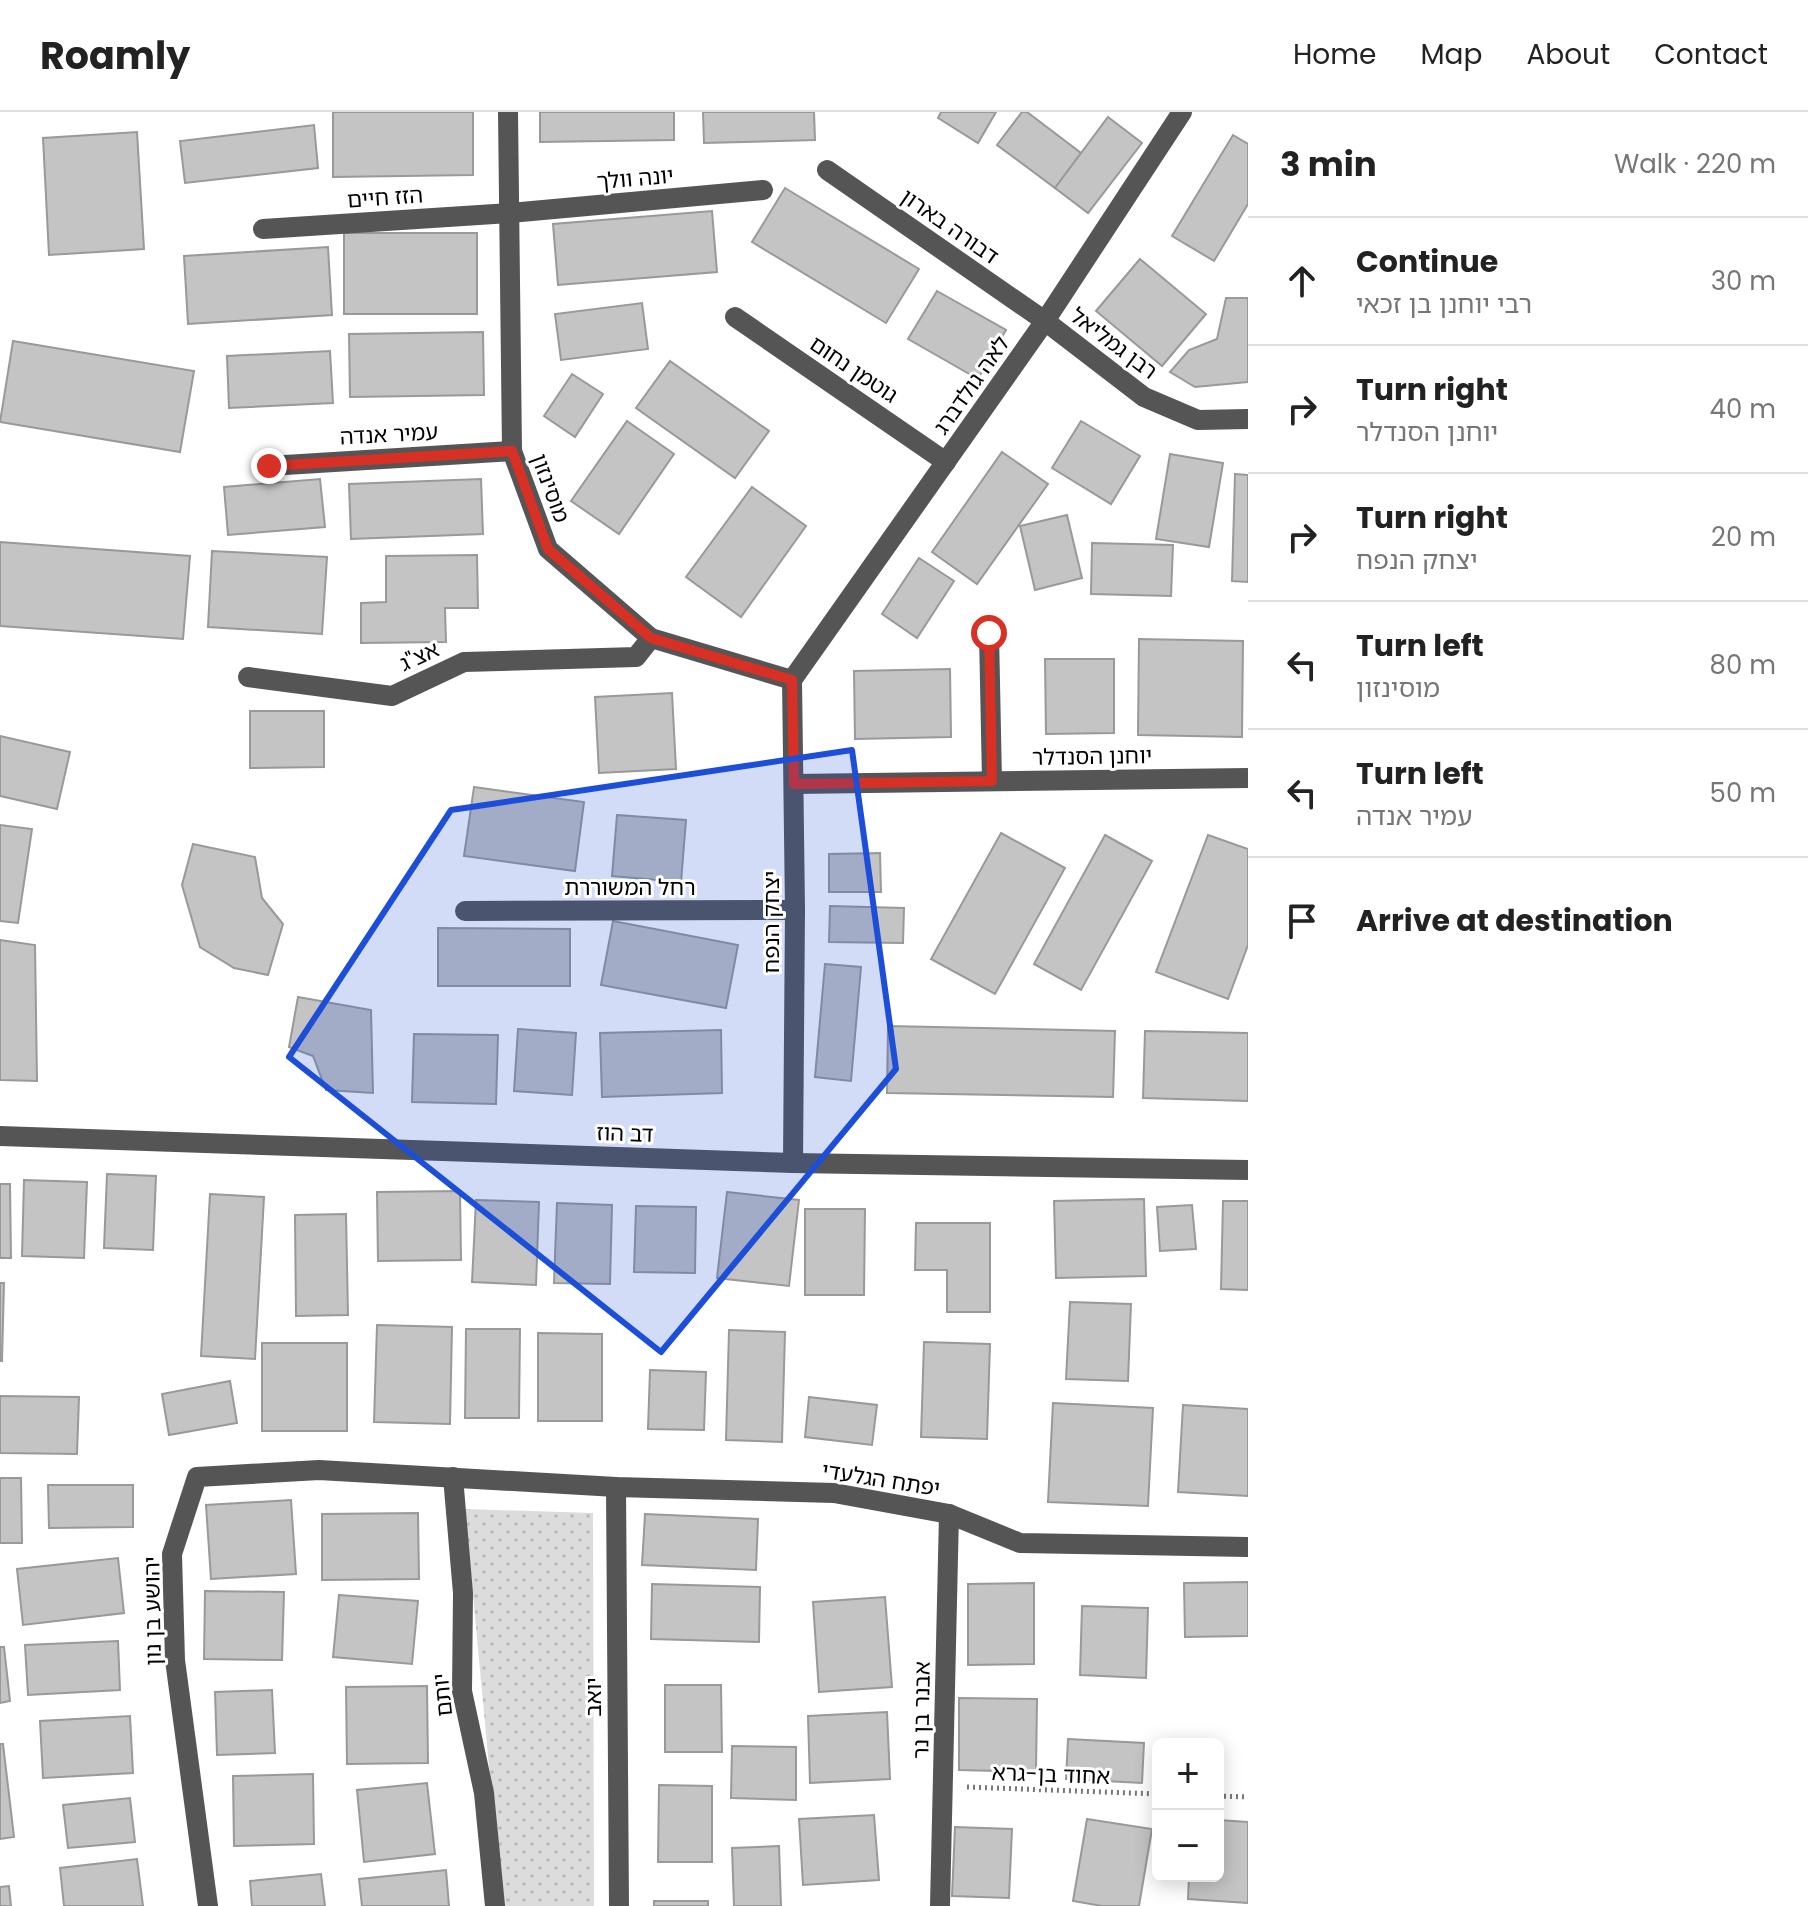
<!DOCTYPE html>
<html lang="en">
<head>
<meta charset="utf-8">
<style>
	:root { --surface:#fff; --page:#f6f6f6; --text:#222; --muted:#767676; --line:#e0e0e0 }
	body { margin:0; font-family:Poppins,"Noto Sans Hebrew",sans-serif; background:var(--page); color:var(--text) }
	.controls { position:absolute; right:24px; bottom:24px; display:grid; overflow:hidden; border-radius:12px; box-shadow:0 4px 20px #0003 }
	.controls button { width:72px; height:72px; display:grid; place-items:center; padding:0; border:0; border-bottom:2px solid var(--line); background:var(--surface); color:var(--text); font:40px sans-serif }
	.stop { position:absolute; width:24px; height:24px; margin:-18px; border:6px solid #d93025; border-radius:50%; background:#fff }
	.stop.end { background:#d93025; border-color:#fff; box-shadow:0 2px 8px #0008 }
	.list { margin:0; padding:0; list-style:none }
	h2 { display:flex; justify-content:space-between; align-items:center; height:104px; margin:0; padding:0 32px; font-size:34px }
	h2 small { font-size:26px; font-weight:400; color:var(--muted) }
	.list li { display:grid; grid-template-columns:52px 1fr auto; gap:24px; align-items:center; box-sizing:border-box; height:128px; padding:0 32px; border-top:2px solid var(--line) }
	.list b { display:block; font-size:30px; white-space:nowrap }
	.list p { margin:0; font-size:26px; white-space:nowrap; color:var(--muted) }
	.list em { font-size:26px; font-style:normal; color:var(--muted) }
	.icon { flex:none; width:44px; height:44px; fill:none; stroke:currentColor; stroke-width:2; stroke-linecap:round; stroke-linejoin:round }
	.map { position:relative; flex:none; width:1248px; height:1794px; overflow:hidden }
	header { display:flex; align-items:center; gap:48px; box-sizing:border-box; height:112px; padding:0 40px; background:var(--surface); border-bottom:2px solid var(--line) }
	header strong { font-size:38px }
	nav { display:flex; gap:44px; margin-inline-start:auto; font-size:28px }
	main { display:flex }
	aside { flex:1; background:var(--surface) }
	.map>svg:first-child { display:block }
	.park { fill:url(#park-dots) }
	.building { fill:#c4c4c4; stroke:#999; stroke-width:2 }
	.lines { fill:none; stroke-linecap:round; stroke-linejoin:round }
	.path { stroke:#777; stroke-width:5; stroke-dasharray:2 4; stroke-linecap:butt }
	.minor { stroke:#555; stroke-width:20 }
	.route { stroke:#d93025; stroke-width:10 }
	.marked { fill:#1d4ed8; fill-opacity:0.2; stroke:#1d4ed8; stroke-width:6; stroke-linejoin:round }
	.labels { text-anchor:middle; stroke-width:6; stroke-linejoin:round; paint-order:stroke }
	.street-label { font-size:22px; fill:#000; stroke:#fff }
</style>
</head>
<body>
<header>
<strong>Roamly</strong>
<nav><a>Home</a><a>Map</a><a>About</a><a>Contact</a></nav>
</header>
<main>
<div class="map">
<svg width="1248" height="1794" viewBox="0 0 1248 1794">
	<defs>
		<pattern id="park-dots" width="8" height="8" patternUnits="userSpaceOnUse" patternTransform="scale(2)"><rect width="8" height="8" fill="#dcdcdc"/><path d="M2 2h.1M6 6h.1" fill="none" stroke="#bbb" stroke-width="1.8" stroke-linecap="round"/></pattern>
	</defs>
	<rect width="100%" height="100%" fill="#fff"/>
	<polygon class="park" points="465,1397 593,1401 594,1794 502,1794"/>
	<g class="building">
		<polygon points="333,0 473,0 473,63 333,65"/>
		<polygon points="540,0 674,0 674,28 540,30"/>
		<polygon points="703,0 814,0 815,28 704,31"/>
		<polygon points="941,0 996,0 978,31 938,6"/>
		<polygon points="1022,0 1027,0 1081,41 1055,76 997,33"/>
		<polygon points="1108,5 1142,31 1088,101 1055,76"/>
		<polygon points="314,13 318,56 185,71 180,29"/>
		<polygon points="137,20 144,137 49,143 43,26"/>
		<polygon points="1233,23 1248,32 1248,92 1214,149 1172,124"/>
		<polygon points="785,76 919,157 886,211 752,130"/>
		<polygon points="712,99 717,160 558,173 553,112"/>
		<rect x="344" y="121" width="133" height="81"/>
		<polygon points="328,135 332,203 188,212 184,144"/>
		<polygon points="1140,147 1206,202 1162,254 1096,199"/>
		<polygon points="937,179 1006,218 978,267 908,227"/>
		<polygon points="1226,186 1248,186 1248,270 1195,275 1170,260 1189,238 1217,227"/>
		<polygon points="642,191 648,237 561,248 555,202"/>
		<polygon points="483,220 484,283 350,285 349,222"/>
		<polygon points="13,229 194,259 180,340 0,310"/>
		<polygon points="330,239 333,291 229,296 227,244"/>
		<polygon points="670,249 769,319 735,366 636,296"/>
		<polygon points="572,262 603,282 575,325 544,304"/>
		<polygon points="627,309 674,342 619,422 571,389"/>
		<polygon points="1081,309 1140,344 1111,392 1052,356"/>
		<polygon points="1002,340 1048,372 977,472 932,440"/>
		<polygon points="1170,342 1223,351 1209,435 1156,427"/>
		<polygon points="1235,362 1248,363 1248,470 1232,469"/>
		<polygon points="320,367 325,415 228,423 224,375"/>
		<polygon points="481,367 483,422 351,427 349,372"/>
		<polygon points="752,375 806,414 741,505 686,465"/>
		<polygon points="1067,403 1082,466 1035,478 1020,414"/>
		<polygon points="0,430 190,444 183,527 0,514"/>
		<polygon points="1092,431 1173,433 1171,484 1091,482"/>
		<polygon points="212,439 327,445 322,522 208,515"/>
		<polygon points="477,443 478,496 445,496 446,530 361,531 361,491 386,490 386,444"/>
		<polygon points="919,446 954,469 917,526 882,502"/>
		<polygon points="1139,527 1243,529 1242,625 1138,623"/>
		<polygon points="1045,547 1114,547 1114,621 1046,622"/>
		<polygon points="950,557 951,625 855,627 854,559"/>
		<polygon points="672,581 676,657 599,661 595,585"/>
		<polygon points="250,599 324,599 324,655 250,656"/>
		<polygon points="0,624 70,640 57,697 0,684"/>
		<polygon points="474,675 584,690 575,759 464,744"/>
		<polygon points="617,703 686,708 681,770 612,764"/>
		<polygon points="0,713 32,717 18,811 0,809"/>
		<polygon points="1001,721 1065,756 995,882 931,847"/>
		<polygon points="1105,723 1152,749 1081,878 1034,852"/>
		<polygon points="1208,723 1248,737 1248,833 1228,887 1156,860"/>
		<polygon points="193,732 255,745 262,786 283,812 268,863 234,856 200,835 182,773"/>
		<polygon points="880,741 881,780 829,780 829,742"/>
		<polygon points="830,794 904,796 903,831 829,830"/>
		<polygon points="613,809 738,833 726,896 601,873"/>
		<polygon points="438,816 570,817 570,874 438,874"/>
		<polygon points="0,828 35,833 37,969 0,968"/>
		<polygon points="825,852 861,855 851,969 815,965"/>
		<polygon points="298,885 371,898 373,981 326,978 313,944 289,935"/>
		<polygon points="888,914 1115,919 1113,985 887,981"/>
		<polygon points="518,917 576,921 572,983 514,979"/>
		<polygon points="721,918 722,981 602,985 600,921"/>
		<polygon points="1145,919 1248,921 1248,989 1143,986"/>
		<polygon points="414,922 498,923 496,992 412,990"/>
		<polygon points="107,1062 156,1064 153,1138 104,1136"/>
		<polygon points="24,1068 87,1070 84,1146 22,1144"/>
		<polygon points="0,1072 10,1072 11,1146 0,1146"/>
		<polygon points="460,1079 461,1148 378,1149 377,1080"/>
		<polygon points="727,1080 799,1088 789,1174 717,1166"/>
		<polygon points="210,1082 264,1085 255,1247 201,1244"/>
		<polygon points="1144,1087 1146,1164 1056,1166 1054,1089"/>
		<polygon points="476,1088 539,1090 536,1173 472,1170"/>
		<polygon points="1223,1089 1248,1089 1248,1178 1221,1177"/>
		<polygon points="557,1091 612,1093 610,1172 554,1171"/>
		<polygon points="1192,1093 1196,1137 1160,1139 1157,1095"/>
		<polygon points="636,1094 696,1095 695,1161 634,1160"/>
		<polygon points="805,1097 865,1097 864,1183 805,1183"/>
		<polygon points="346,1102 348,1203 296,1204 295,1103"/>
		<polygon points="916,1111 990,1111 990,1200 947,1200 947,1158 915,1158"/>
		<polygon points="0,1171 4,1171 2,1249 0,1249"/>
		<polygon points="1070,1190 1131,1192 1128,1269 1066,1267"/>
		<polygon points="377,1213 452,1215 450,1312 374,1310"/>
		<polygon points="466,1217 520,1217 519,1306 465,1306"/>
		<polygon points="729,1218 785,1220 782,1330 726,1328"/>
		<polygon points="538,1221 602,1222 602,1309 538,1309"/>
		<polygon points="924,1230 990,1232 987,1327 921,1325"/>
		<rect x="262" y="1231" width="85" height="88"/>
		<polygon points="650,1258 706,1260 704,1318 648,1317"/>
		<polygon points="230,1269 237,1311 169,1323 162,1282"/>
		<polygon points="0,1284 79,1285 77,1342 0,1341"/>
		<polygon points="809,1285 877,1293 872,1333 805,1325"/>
		<polygon points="1053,1291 1153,1296 1148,1394 1048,1390"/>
		<polygon points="1183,1293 1248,1297 1248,1384 1178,1380"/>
		<polygon points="0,1366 21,1366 22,1431 0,1431"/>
		<polygon points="48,1373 133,1373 133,1415 49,1416"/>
		<polygon points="291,1388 296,1462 211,1467 206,1393"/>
		<polygon points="418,1401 419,1467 322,1468 322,1402"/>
		<polygon points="645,1402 758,1407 756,1458 642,1453"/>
		<polygon points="118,1446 124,1501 23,1513 17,1457"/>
		<polygon points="1248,1470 1248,1524 1185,1525 1184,1471"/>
		<polygon points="1034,1471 1034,1552 968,1553 968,1472"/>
		<polygon points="652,1472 760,1475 759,1530 651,1527"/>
		<polygon points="205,1479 284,1480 282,1548 204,1547"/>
		<polygon points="339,1483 418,1489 412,1552 333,1545"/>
		<polygon points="885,1485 892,1575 819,1580 813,1490"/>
		<polygon points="1082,1494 1148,1496 1146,1566 1080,1563"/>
		<polygon points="118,1529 120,1578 28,1583 25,1533"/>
		<polygon points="0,1535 4,1535 10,1589 0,1591"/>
		<polygon points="665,1573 721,1573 722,1640 665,1640"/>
		<polygon points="427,1574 428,1651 347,1652 346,1575"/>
		<polygon points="272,1578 275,1641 217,1643 215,1580"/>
		<polygon points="959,1586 1037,1587 1036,1660 959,1658"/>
		<polygon points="887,1600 890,1667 810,1671 808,1604"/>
		<polygon points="130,1604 133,1661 43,1666 40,1609"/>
		<polygon points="1068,1627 1144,1631 1142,1671 1066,1667"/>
		<polygon points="0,1632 3,1632 14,1725 0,1727"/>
		<polygon points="732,1634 796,1635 796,1688 731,1686"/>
		<polygon points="313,1662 314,1732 234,1734 233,1664"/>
		<polygon points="427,1671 435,1742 364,1750 357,1678"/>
		<polygon points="659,1673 712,1674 712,1750 658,1750"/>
		<polygon points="130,1686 135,1730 68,1736 63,1693"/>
		<polygon points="874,1703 879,1768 803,1773 799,1707"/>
		<polygon points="1087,1707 1152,1717 1139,1794 1102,1794 1073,1789"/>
		<polygon points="1218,1708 1248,1710 1248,1791 1188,1787 1189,1764 1218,1764"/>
		<polygon points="955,1715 1012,1717 1009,1786 952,1784"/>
		<polygon points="779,1734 781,1794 734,1794 732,1736"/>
		<polygon points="137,1747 143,1794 64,1794 60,1756"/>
		<polygon points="446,1758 449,1794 362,1794 359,1767"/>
		<polygon points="321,1762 325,1794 252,1794 250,1769"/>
		<polygon points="9,1774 11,1794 0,1794 0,1775"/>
		<rect x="654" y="1789" width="54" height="5"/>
	</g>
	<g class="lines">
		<g class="path">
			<polyline points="967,1675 1158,1682"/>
			<polyline points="1218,1684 1248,1685"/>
		</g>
		<g class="minor">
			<polyline points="508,0 512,339 548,437 651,526 792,568"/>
			<polyline points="827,58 1045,209 1144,285 1198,308 1248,307"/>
			<polyline points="263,117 510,101 763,78"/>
			<polyline points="735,205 946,350"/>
			<polyline points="269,354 512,339"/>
			<polyline points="989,521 992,669"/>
			<polyline points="248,565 392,584 464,550 636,545 651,526"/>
			<polyline points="792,568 1045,209 1182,0"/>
			<polyline points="792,568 795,798 793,1051"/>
			<polyline points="794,672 1248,666"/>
			<polyline points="465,799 795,798"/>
			<polyline points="0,1024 793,1051 1248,1058"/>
			<polyline points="453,1365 463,1481 462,1579 484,1681 495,1794"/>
			<polyline points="616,1375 619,1794"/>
			<polyline points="208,1794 175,1548 172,1442 197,1365 319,1358 616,1375 834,1381 949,1402 1020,1431 1248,1435"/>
			<polyline points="940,1794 949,1402"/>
		</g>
	</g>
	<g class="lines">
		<polyline class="route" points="269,354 512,339 548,437 651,526 792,568 794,672 992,669 989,521"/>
	</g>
	<path class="marked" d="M 852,638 L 896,957 L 661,1240 L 289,945 L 451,698 Z"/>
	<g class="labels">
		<g class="street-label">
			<text transform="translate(635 66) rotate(-5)" y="8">יונה וולך</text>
			<text transform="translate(385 85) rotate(-4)" y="8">הזז חיים</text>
			<text transform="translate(950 114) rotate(35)" y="8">דבורה בארון</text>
			<text transform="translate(1114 231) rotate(37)" y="8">רבן גמליאל</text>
			<text transform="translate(854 257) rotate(34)" y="8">גוטמן נחום</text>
			<text transform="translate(971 273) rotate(-55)" y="8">לאה גולדברג</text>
			<text transform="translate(389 322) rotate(-3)" y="8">עמיר אנדה</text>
			<text transform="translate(551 376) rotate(70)" y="8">מוסינזון</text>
			<text transform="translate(419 544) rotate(-25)" y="8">אצ"ג</text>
			<text transform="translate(1092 644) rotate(-1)" y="8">יוחנן הסנדלר</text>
			<text x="630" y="783">רחל המשוררת</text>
			<text transform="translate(771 810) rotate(-90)" y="8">יצחק הנפח</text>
			<text transform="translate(625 1021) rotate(2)" y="8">דב הוז</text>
			<text transform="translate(881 1367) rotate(9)" y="8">יפתח הגלעדי</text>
			<text transform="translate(152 1499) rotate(-91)" y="8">יהושע בן נון</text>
			<text transform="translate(442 1583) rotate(-96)" y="8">יותם</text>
			<text transform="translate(593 1585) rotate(-90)" y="8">יואב</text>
			<text transform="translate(921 1598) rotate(-89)" y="8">אבנר בן נר</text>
			<text transform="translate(1051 1662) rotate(2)" y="8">אחוד בן-גרא</text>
		</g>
	</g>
</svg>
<div class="controls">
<button>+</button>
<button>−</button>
</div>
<div class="stop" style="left:989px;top:521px"></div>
<div class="stop end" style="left:269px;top:354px"></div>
</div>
<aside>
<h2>3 min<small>Walk · 220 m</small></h2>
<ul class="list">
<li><svg class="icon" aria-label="ahead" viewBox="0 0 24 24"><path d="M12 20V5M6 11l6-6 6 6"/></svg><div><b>Continue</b><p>רבי יוחנן בן זכאי</p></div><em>30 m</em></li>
<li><svg class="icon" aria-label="right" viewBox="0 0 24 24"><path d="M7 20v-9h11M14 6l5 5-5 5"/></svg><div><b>Turn right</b><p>יוחנן הסנדלר</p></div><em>40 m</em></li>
<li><svg class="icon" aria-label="right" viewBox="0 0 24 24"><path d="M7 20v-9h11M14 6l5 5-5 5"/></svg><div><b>Turn right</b><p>יצחק הנפח</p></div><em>20 m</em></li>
<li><svg class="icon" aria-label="left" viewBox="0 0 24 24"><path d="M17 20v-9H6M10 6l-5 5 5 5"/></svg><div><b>Turn left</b><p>מוסינזון</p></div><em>80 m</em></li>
<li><svg class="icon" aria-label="left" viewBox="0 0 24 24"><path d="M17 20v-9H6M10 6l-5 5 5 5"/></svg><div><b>Turn left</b><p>עמיר אנדה</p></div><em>50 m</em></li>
<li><svg class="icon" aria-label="arrive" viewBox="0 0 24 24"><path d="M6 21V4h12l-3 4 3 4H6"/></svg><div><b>Arrive at destination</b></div></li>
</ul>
</aside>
</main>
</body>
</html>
